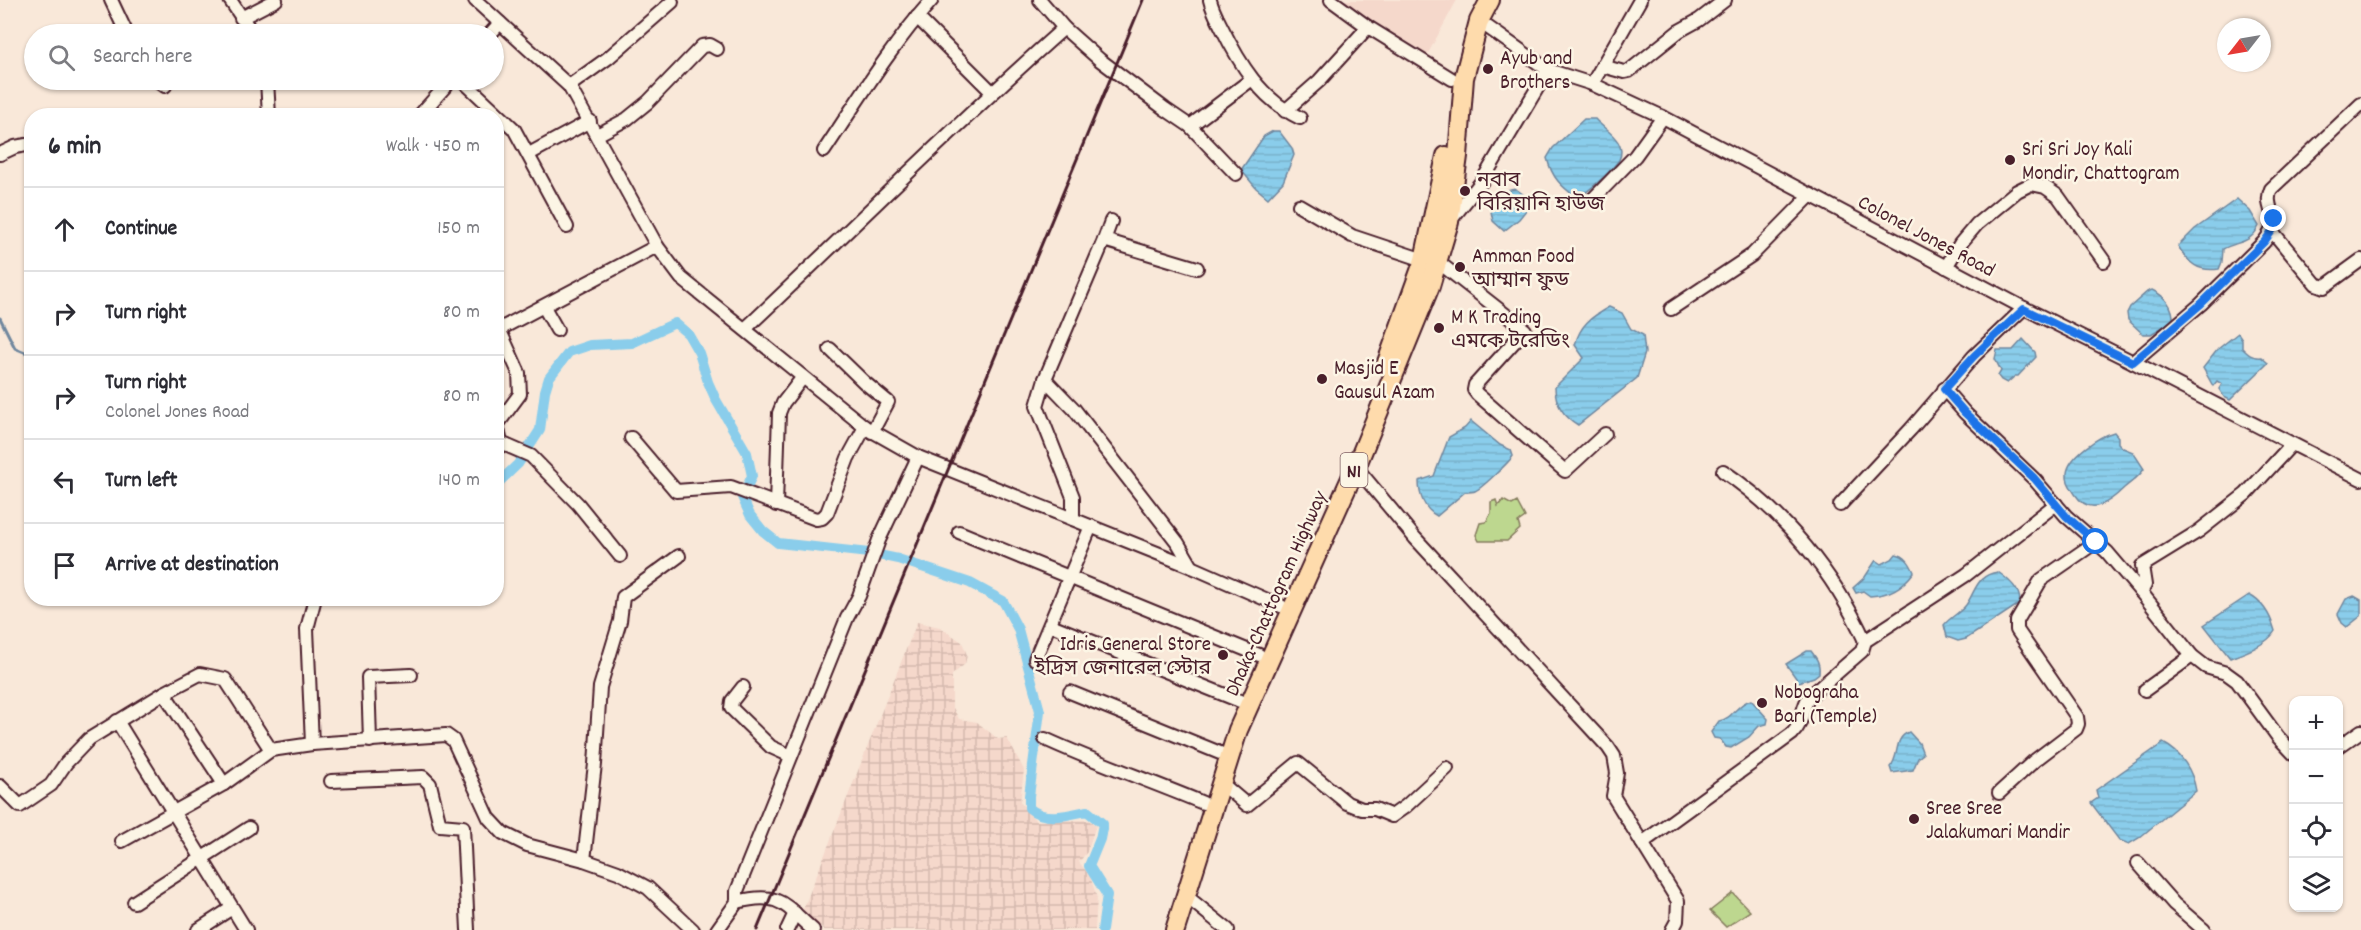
<!DOCTYPE html>
<html lang="en">
<head>
<meta charset="utf-8">
<style>
	:root { --surface:#fff; --page:#f2f2f3; --text:#2b2b33; --muted:#7c7c81; --line:#e1e1e2 }
	body { margin:0; font-family:Dekko,"Noto Sans Bengali",sans-serif; background:var(--page); color:var(--text) }
	.controls { position:absolute; right:18px; bottom:18px; display:grid; overflow:hidden; border-radius:12px; box-shadow:0 2px 4px #0004 }
	.controls button { width:54px; height:54px; display:grid; place-items:center; padding:0; border:0; border-bottom:2px solid var(--line); background:var(--surface); color:var(--text); font:30px sans-serif }
	.compass { position:absolute; left:2217px; top:18px; width:54px; height:54px; border-radius:50%; background:var(--surface); box-shadow:0 2px 4px #0004; rotate:239deg }
	.stop { position:absolute; width:18px; height:18px; margin:-14px; border:4px solid #1a73e8; border-radius:50%; background:#fff }
	.stop.end { background:#1a73e8; border-color:#fff; box-shadow:0 2px 6px #0008 }
	.list { margin:0; padding:0; list-style:none }
	h2 { display:flex; justify-content:space-between; align-items:center; height:78px; margin:0; padding:0 24px; font-size:26px }
	h2 small { font-size:20px; font-weight:400; color:var(--muted) }
	.list li { display:grid; grid-template-columns:39px 1fr auto; gap:18px; align-items:center; box-sizing:border-box; height:84px; padding:0 24px; border-top:2px solid var(--line) }
	.list b { display:block; font-size:22px; white-space:nowrap }
	.list p { margin:0; font-size:20px; white-space:nowrap; color:var(--muted) }
	.list em { font-size:20px; font-style:normal; color:var(--muted) }
	.icon { flex:none; width:33px; height:33px; fill:none; stroke:currentColor; stroke-width:2; stroke-linecap:round; stroke-linejoin:round }
	.map { position:relative; flex:none; width:2361px; height:930px; overflow:hidden }
	.search { position:absolute; background:var(--surface); box-shadow:0 2px 4px #0004; left:24px; top:24px; width:480px; height:66px; display:flex; align-items:center; gap:15px; box-sizing:border-box; padding:0 21px; border-radius:33px; color:var(--muted); font-size:22px }
	.panel { position:absolute; background:var(--surface); box-shadow:0 2px 4px #0004; left:24px; top:108px; width:480px; height:498px; border-radius:24px }
	.map>svg:first-child { display:block }
	.built { fill:#f5d8cb }
	.industrial { fill:url(#industrial-grid) }
	.green { fill:#bdd78f; stroke:#847b5d; stroke-width:1.5 }
	.water { fill:url(#water-rules); stroke:#70879e; stroke-width:1.5 }
	.lines { fill:none; stroke-linecap:round; stroke-linejoin:round }
	.stream { stroke:#70879e; stroke-width:3 }
	.canal { stroke:#8acdeb; stroke-width:10 }
	.minor-casing { stroke:#4a1f2b; stroke-width:16 }
	.highway-casing { stroke:#4a1f2b; stroke-width:22 }
	.minor { stroke:#fcf5e5; stroke-width:12 }
	.highway { stroke:#fedbac; stroke-width:18 }
	.rail { stroke:#4a1f2b; stroke-width:3 }
	.route { stroke:#1a73e8; stroke-width:8 }
	.poi-dot { fill:#4a1f2b; stroke:#fcf5e5; stroke-width:2 }
	.labels { text-anchor:middle; stroke-width:5; stroke-linejoin:round; paint-order:stroke }
	.shield { fill:#fcf5e5; stroke:#7f5f63; stroke-width:1.5 }
	.shield-label { font-size:20px; font-weight:bold; fill:#4a1f2b }
	.poi-label { font-size:21px; fill:#4a1f2b; stroke:#fcf5e5; text-anchor:start }
	.street-label { font-size:21px; fill:#4a1f2b; stroke:#fcf5e5 }
</style>
</head>
<body>
<div class="map">
<svg width="2361" height="930" viewBox="0 0 2361 930">
	<defs>
		<pattern id="industrial-grid" width="8" height="8" patternUnits="userSpaceOnUse" patternTransform="scale(1.5)"><rect width="8" height="8" fill="#f5d8cb"/><path d="M0 4h8M4 0v8" fill="none" stroke="#d4b9ae"/></pattern>
		<pattern id="water-rules" width="6" height="5" patternUnits="userSpaceOnUse" patternTransform="scale(1.5)"><rect width="6" height="5" fill="#8acdeb"/><path d="M0 2.5h6" fill="none" stroke="#79b0ca"/></pattern>
	</defs>
	<rect width="100%" height="100%" fill="#f9e8d9"/>
	<filter id="ink" filterUnits="userSpaceOnUse"><feTurbulence type="fractalNoise" baseFrequency=".0167" numOctaves="2"/><feDisplacementMap in="SourceGraphic" scale="12" xChannelSelector="R" yChannelSelector="G"/><feConvolveMatrix kernelMatrix="1 2 1 2 8 2 1 2 1" color-interpolation-filters="sRGB"/></filter>
	<g filter="url(#ink)">
		<polygon class="built" points="1341,0 1457,0 1425,59"/>
		<polygon class="industrial" points="917,622 940,627 962,642 967,655 965,664 952,675 952,706 959,719 977,722 998,739 1007,738 1024,770 1020,802 1036,821 1088,820 1096,825 1087,852 1079,862 1090,876 1097,898 1095,930 824,930 802,912"/>
		<g class="green">
			<polygon points="1496,500 1498,506 1503,500 1512,505 1517,502 1525,517 1518,522 1520,529 1507,541 1479,541 1476,535 1480,523 1486,522 1491,513 1491,502"/>
			<polygon points="1733,893 1750,911 1726,927 1710,911"/>
		</g>
		<g class="water">
			<path d="M 1584,119 L 1595,119 C 1602,127 1613,133 1618,142 C 1621,147 1622,154 1619,160 C 1611,171 1589,192 1577,198 C 1561,186 1552,178 1547,158 L 1553,148 Z"/>
			<polygon points="1273,131 1279,131 1292,148 1294,155 1283,182 1268,198 1256,188 1241,170 1264,136"/>
			<path d="M 1516,189 L 1532,201 L 1531,204 L 1519,219 L 1504,231 L 1493,221 L 1490,207 C 1494,196 1505,190 1516,189 Z"/>
			<path d="M 2237,199 L 2250,211 L 2259,226 C 2251,244 2237,241 2223,249 L 2222,262 L 2219,269 C 2198,272 2189,264 2178,246 L 2195,229 Z"/>
			<path d="M 2152,290 C 2165,296 2174,307 2173,321 L 2151,334 L 2143,334 L 2128,320 L 2127,313 L 2130,307 L 2147,292 Z"/>
			<path d="M 1609,307 L 1622,313 L 1631,329 L 1643,335 L 1645,353 L 1637,378 L 1578,425 C 1563,416 1555,404 1555,387 L 1584,358 L 1575,345 C 1580,325 1591,317 1609,307 Z"/>
			<path d="M 2238,333 L 2242,339 L 2242,348 C 2248,354 2252,358 2261,357 L 2268,363 L 2230,400 L 2224,397 L 2219,389 L 2222,384 L 2217,381 L 2213,386 L 2203,368 L 2218,349 Z"/>
			<polygon points="2023,339 2035,352 2036,357 2018,376 2015,376 2007,383 2001,380 1998,376 2001,371 1995,359 1997,350 2013,350"/>
			<path d="M 1471,421 L 1500,445 L 1511,450 L 1513,456 C 1509,462 1481,489 1475,491 C 1473,492 1468,492 1465,492 L 1437,516 C 1424,509 1419,495 1419,481 L 1434,476 L 1449,437 L 1465,428 Z"/>
			<path d="M 2114,432 L 2118,437 L 2118,443 L 2123,448 L 2133,452 L 2144,469 C 2139,477 2131,482 2124,488 C 2109,503 2090,517 2075,494 C 2071,487 2066,482 2067,473 C 2069,456 2099,436 2114,432 Z"/>
			<path d="M 1896,554 C 1906,556 1910,563 1914,572 C 1902,588 1889,595 1870,596 L 1863,591 L 1856,593 L 1853,588 L 1865,577 L 1876,560 L 1882,564 L 1892,559 Z"/>
			<path d="M 1998,572 C 2008,579 2023,591 2019,604 L 1966,639 L 1958,641 L 1947,637 L 1944,625 C 1950,617 1960,613 1966,605 C 1976,591 1976,575 1998,572 Z"/>
			<path d="M 2249,595 C 2263,602 2271,617 2275,631 C 2267,645 2244,653 2230,658 L 2204,625 Z"/>
			<polygon points="2354,596 2361,600 2361,616 2347,627 2342,623 2338,614 2346,599"/>
			<path d="M 1807,651 L 1811,651 C 1817,659 1820,663 1819,673 L 1814,677 L 1796,683 L 1796,678 L 1786,664 Z"/>
			<path d="M 1751,700 L 1768,719 L 1767,724 L 1759,726 L 1749,737 L 1731,748 L 1726,747 L 1720,739 L 1714,738 L 1711,732 L 1719,721 C 1733,719 1737,703 1751,700 Z"/>
			<path d="M 1909,732 L 1919,743 L 1923,754 L 1918,758 L 1913,770 L 1892,773 L 1890,767 C 1900,757 1893,738 1909,732 Z"/>
			<path d="M 2163,743 C 2181,752 2193,771 2196,791 L 2139,838 L 2129,844 L 2119,840 L 2091,803 L 2098,798 L 2096,790 Z"/>
		</g>
		<g class="lines">
			<polyline class="stream" points="0,318 15,348 32,355"/>
			<path class="canal" d="M 496,485 L 518,464 L 540,430 L 545,391 L 549,378 L 569,352 L 590,345 L 632,343 L 675,323 L 688,334 L 699,353 L 708,382 L 716,400 L 747,453 L 752,476 L 742,497 L 750,515 L 763,531 L 778,543 L 869,553 L 898,559 L 970,583 L 1003,601 L 1018,629 L 1040,711 L 1029,796 L 1029,808 C 1045,822 1068,815 1087,811 L 1103,824 L 1100,839 L 1089,866 L 1107,895 L 1102,930"/>
			<g class="minor-casing">
				<g id="minor">
					<polyline points="111,0 127,34"/>
					<polyline points="230,0 253,34"/>
					<polyline points="475,0 569,86 657,246 681,278 865,427 918,457 1192,567 1281,606"/>
					<polyline points="1040,0 1064,28 1100,60 1165,109 1190,126 1236,174"/>
					<path d="M 1210,0 C 1212,9 1217,18 1221,26 C 1239,63 1261,100 1300,118"/>
					<polyline points="1331,0 1368,27 1452,79"/>
					<polyline points="917,17 992,92"/>
					<polyline points="241,18 276,0"/>
					<polyline points="1479,21 1548,70 1592,84 1663,117 2024,308 2133,362 2361,479"/>
					<polyline points="490,34 500,23"/>
					<polyline points="1602,66 1624,72 1629,71 1679,31 1699,20 1725,0"/>
					<polyline points="157,80 165,86"/>
					<polyline points="267,80 269,116"/>
					<polyline points="462,80 514,129 567,227"/>
					<polyline points="1592,84 1640,0"/>
					<polyline points="569,86 608,58 672,2"/>
					<polyline points="1285,111 1319,81 1368,27"/>
					<polyline points="419,116 451,80"/>
					<polyline points="1190,126 1252,79"/>
					<polyline points="597,135 627,119 648,102 702,46 710,45 717,49"/>
					<path d="M 824,151 C 858,100 891,46 932,0"/>
					<polyline points="0,154 15,147 32,144"/>
					<polyline points="529,154 590,121"/>
					<polyline points="1593,199 1635,156 1663,117"/>
					<polyline points="1299,205 1352,236 1424,260"/>
					<polyline points="1450,221 1482,181 1548,70"/>
					<polyline points="2272,231 2316,284 2324,287 2361,260"/>
					<polyline points="1104,240 1197,268"/>
					<polyline points="1437,261 1525,330 1475,385 1474,390 1477,394 1565,471 1605,434"/>
					<polyline points="1946,267 1960,244 1977,224 2017,191 2031,184 2045,187 2058,196 2104,261"/>
					<polyline points="544,307 557,330"/>
					<polyline points="1671,309 1752,255 1811,195"/>
					<path d="M 745,329 C 852,229 954,125 1064,28"/>
					<polyline points="496,331 657,246"/>
					<polyline points="500,331 519,373 520,394 497,425 501,443 531,456 578,504 620,556"/>
					<polyline points="830,349 864,382 888,402 872,432"/>
					<path d="M 2133,362 L 2201,304 L 2264,242 C 2285,216 2262,210 2271,189 L 2361,104"/>
					<polyline points="1045,379 1074,409 1178,543 1192,567"/>
					<polyline points="1944,389 1965,413 2034,479 2066,516 2107,552 2141,592 2192,656 2206,667 2226,673 2237,681 2278,737 2294,754"/>
					<polyline points="631,438 676,491 731,487 816,519 822,518 827,513 848,458 865,427"/>
					<polyline points="1356,467 1415,538 1608,747 1614,756 1617,773 1613,796 1678,901 1677,921 1672,930"/>
					<path d="M 1723,471 C 1784,512 1834,573 1865,641"/>
					<polyline points="776,505 779,413 783,403 803,377"/>
					<polyline points="1840,505 1911,429 1974,356 2024,308"/>
					<polyline points="1073,519 1073,497 1037,406 1045,379 1104,240 1111,221"/>
					<polyline points="959,532 1259,655"/>
					<polyline points="2141,592 2145,585 2142,566 2199,531 2246,494 2292,444"/>
					<polyline points="1051,625 1240,701"/>
					<polyline points="1035,659 1091,526"/>
					<polyline points="743,687 732,701 731,708 771,747 791,756"/>
					<polyline points="2145,690 2192,656"/>
					<polyline points="1070,692 1220,753"/>
					<polyline points="117,721 246,930"/>
					<path d="M 1045,739 C 1097,763 1151,781 1203,803"/>
					<polyline points="370,741 368,677 411,675"/>
					<polyline points="312,744 307,629 315,598"/>
					<polyline points="2338,747 2361,731"/>
					<polyline points="331,781 423,777 430,784 440,825 463,827 468,930"/>
					<polyline points="1220,782 1247,805 1298,763 1347,803 1362,809 1375,809 1392,816 1406,806 1447,768"/>
					<polyline points="224,784 164,693 200,674 225,679 271,750"/>
					<polyline points="0,786 20,806 51,785 66,763 89,739 164,693"/>
					<polyline points="1999,793 2034,761 2076,729 2078,724 2077,717 2017,630 2017,621 2041,580 2096,542"/>
					<polyline points="122,841 224,784 271,750 312,744 446,735 453,740 489,818 503,833 527,845 584,860 618,872 648,888 693,930"/>
					<path d="M 1642,843 L 1792,734 C 1805,721 1800,711 1809,697 L 1862,651 L 1865,641 L 1966,575 L 2056,504"/>
					<polyline points="584,860 595,764 600,687 620,621 623,597 679,556"/>
					<polyline points="2138,863 2174,904 2204,930"/>
					<polyline points="1186,896 1228,930"/>
					<polyline points="134,902 249,828"/>
					<path d="M 737,902 C 779,891 784,904 813,930"/>
					<polyline points="198,930 232,908"/>
					<polyline points="717,930 737,902 737,891 847,618 859,596 879,540 918,457"/>
					<polyline points="787,930 795,913"/>
				</g>
			</g>
			<g class="highway-casing">
				<g id="highway">
					<polyline points="1386,365 1424,260 1446,156"/>
					<polyline points="1175,930 1238,730 1356,467 1430,286 1449,222 1458,156 1464,78 1479,21 1490,0"/>
				</g>
			</g>
			<use href="#minor" class="minor"/>
			<use href="#highway" class="highway"/>
			<polyline class="rail" points="757,930 1143,0"/>
		</g>
	</g>
	<g class="lines" filter="url(#ink)">
		<polyline class="route" points="2096,542 2066,516 2034,478 1965,413 1944,389 1974,356 2024,309 2133,362 2201,304 2264,242 2272,231 2274,219"/>
	</g>
	<g class="poi-dot">
		<circle cx="1488" cy="69" r="6"/>
		<circle cx="2010" cy="160" r="6"/>
		<circle cx="1465" cy="191" r="6"/>
		<circle cx="1460" cy="267" r="6"/>
		<circle cx="1439" cy="328" r="6"/>
		<circle cx="1322" cy="379" r="6"/>
		<circle cx="1223" cy="655" r="6"/>
		<circle cx="1762" cy="703" r="6"/>
		<circle cx="1914" cy="819" r="6"/>
	</g>
	<g class="labels">
		<rect class="shield" x="1340.5" y="453" width="27" height="34" rx="4.5"/>
		<g class="shield-label">
			<text x="1354" y="477">N1</text>
		</g>
		<g class="poi-label">
			<text x="1500" y="64">Ayub and<tspan x="1500" dy="24">Brothers</tspan></text>
			<text x="2022" y="155">Sri Sri Joy Kali<tspan x="2022" dy="24">Mondir, Chattogram</tspan></text>
			<text x="1477" y="186">নবাব<tspan x="1477" dy="24">বিরিয়ানি হাউজ</tspan></text>
			<text x="1472" y="262">Amman Food<tspan x="1472" dy="24">আম্মান ফুড</tspan></text>
			<text x="1451" y="323">M K Trading<tspan x="1451" dy="24">এমকে টরেডিং</tspan></text>
			<text x="1334" y="374">Masjid E<tspan x="1334" dy="24">Gausul Azam</tspan></text>
			<text x="1211" y="650" text-anchor="end">Idris General Store<tspan x="1211" dy="24">ইদ্রিস জেনারেল স্টোর</tspan></text>
			<text x="1774" y="698">Nobograha<tspan x="1774" dy="24">Bari (Temple)</tspan></text>
			<text x="1926" y="814">Sree Sree<tspan x="1926" dy="24">Jalakumari Mandir</tspan></text>
		</g>
		<g class="street-label">
			<text transform="translate(1927 235) rotate(28)" y="7">Colonel Jones Road</text>
			<text transform="translate(1275 593) rotate(-66)" y="7">Dhaka-Chattogram Highway</text>
		</g>
	</g>
</svg>
<div class="controls">
<button>+</button>
<button>−</button>
<button><svg class="icon" aria-label="locate" viewBox="0 0 24 24"><circle cx="12" cy="12" r="6"/><path d="M12 2v4M12 18v4M2 12h4M18 12h4"/></svg></button>
<button><svg class="icon" aria-label="layers" viewBox="0 0 24 24"><path d="M12 4l9 5-9 5-9-5zM3 14l9 5 9-5"/></svg></button>
</div>
<svg class="compass" viewBox="-18 -18 36 36"><path d="M0-13l5 13h-10z" fill="#e53935"/><path d="M0 13l5-13h-10z" fill="#7c7c81"/></svg>
<div class="stop" style="left:2096px;top:542px"></div>
<div class="stop end" style="left:2274px;top:219px"></div>
<div class="search"><svg class="icon" aria-label="search" viewBox="0 0 24 24"><circle cx="10" cy="10" r="6"/><path d="M15 15l6 6"/></svg>Search here</div>
<section class="panel">
<h2>6 min<small>Walk · 450 m</small></h2>
<ul class="list">
<li><svg class="icon" aria-label="ahead" viewBox="0 0 24 24"><path d="M12 20V5M6 11l6-6 6 6"/></svg><div><b>Continue</b></div><em>150 m</em></li>
<li><svg class="icon" aria-label="right" viewBox="0 0 24 24"><path d="M7 20v-9h11M14 6l5 5-5 5"/></svg><div><b>Turn right</b></div><em>80 m</em></li>
<li><svg class="icon" aria-label="right" viewBox="0 0 24 24"><path d="M7 20v-9h11M14 6l5 5-5 5"/></svg><div><b>Turn right</b><p>Colonel Jones Road</p></div><em>80 m</em></li>
<li><svg class="icon" aria-label="left" viewBox="0 0 24 24"><path d="M17 20v-9H6M10 6l-5 5 5 5"/></svg><div><b>Turn left</b></div><em>140 m</em></li>
<li><svg class="icon" aria-label="arrive" viewBox="0 0 24 24"><path d="M6 21V4h12l-3 4 3 4H6"/></svg><div><b>Arrive at destination</b></div></li>
</ul>
</section>
</div>
</body>
</html>
